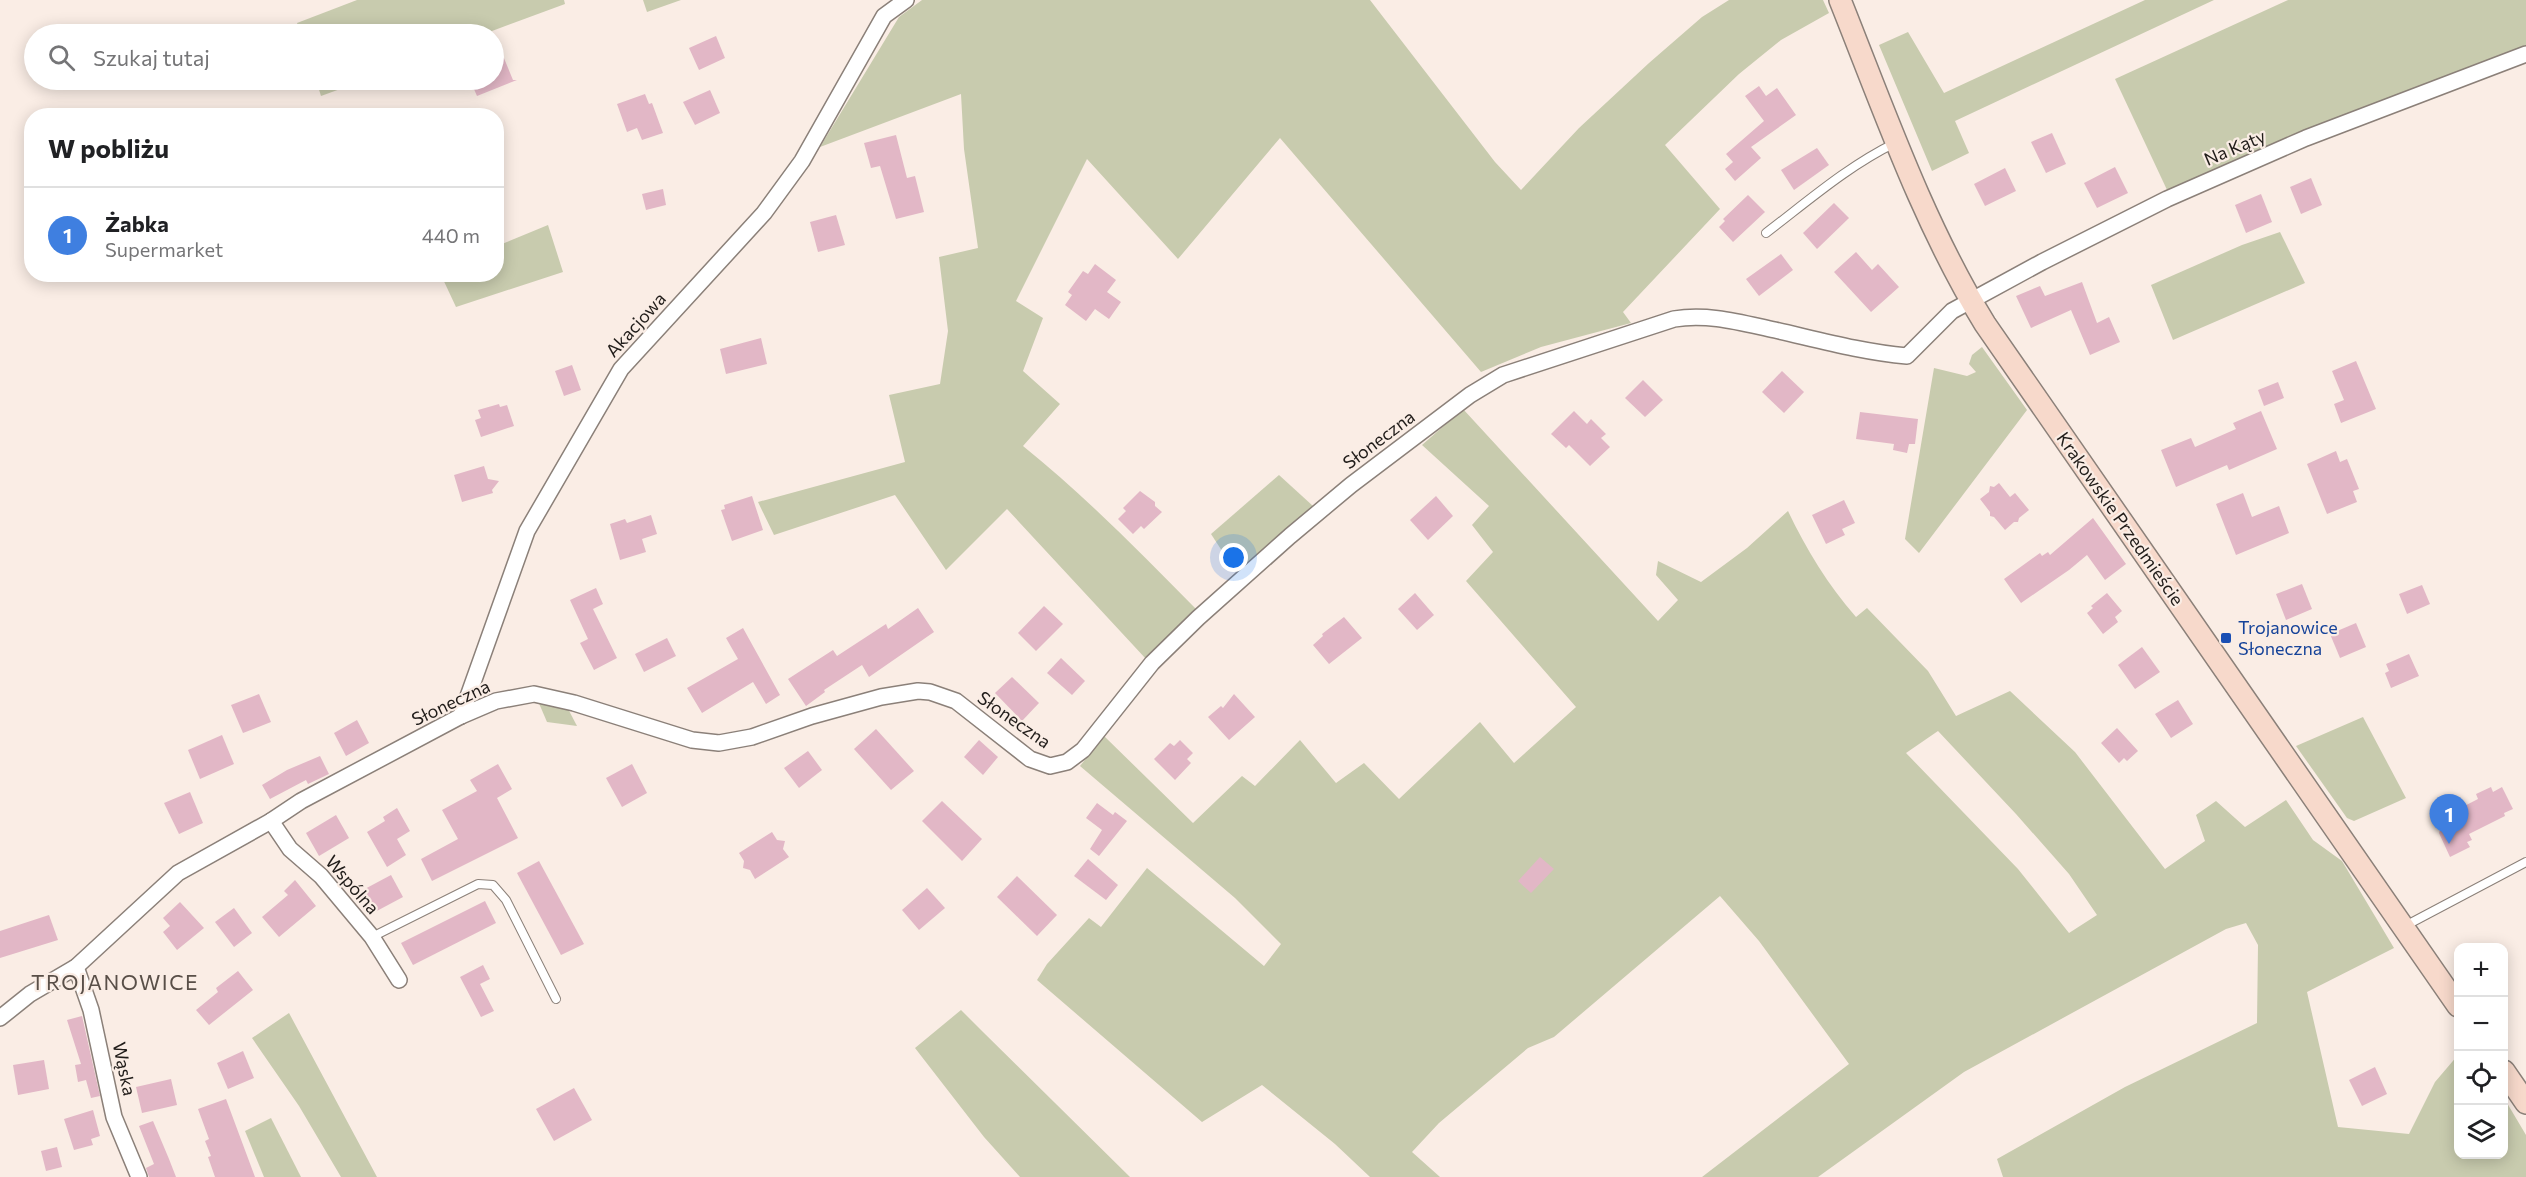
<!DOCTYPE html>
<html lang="pl">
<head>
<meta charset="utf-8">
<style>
	:root { --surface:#fff; --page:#f2f2f2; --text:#202124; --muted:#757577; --line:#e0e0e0; --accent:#d93025 }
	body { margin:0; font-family:Commissioner,sans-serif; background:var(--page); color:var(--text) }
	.controls { position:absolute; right:18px; bottom:18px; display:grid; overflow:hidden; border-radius:12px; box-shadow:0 3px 15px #0003 }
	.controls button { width:54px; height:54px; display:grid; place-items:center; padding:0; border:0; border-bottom:2px solid var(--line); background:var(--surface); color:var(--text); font:30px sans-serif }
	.you { position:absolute; left:1234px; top:558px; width:21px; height:21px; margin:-15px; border:4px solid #fff; border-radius:50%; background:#1a73e8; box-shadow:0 0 0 9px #1a73e833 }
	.badge { display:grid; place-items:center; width:39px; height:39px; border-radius:50%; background:var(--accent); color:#fff; font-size:20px; font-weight:700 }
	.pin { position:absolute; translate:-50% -50px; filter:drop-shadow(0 2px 3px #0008) }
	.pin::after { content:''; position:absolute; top:32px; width:21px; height:18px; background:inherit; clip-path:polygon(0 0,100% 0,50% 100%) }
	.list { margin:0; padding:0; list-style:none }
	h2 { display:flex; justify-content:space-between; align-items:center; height:78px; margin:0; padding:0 24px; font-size:26px }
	h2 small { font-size:20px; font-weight:400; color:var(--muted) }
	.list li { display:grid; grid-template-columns:39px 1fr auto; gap:18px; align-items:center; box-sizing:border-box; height:96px; padding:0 24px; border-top:2px solid var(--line) }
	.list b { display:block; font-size:22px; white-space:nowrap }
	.list p { margin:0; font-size:20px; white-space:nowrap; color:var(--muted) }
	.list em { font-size:20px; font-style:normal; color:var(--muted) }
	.icon { flex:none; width:33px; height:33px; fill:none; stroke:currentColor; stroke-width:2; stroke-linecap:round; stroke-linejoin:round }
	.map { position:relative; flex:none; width:2526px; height:1177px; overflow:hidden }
	.search { position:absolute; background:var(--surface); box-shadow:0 3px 15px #0003; left:24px; top:24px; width:480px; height:66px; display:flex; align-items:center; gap:15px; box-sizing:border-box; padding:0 21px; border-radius:33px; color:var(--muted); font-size:22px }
	.panel { position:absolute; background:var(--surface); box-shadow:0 3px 15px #0003; left:24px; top:108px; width:480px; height:174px; border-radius:24px }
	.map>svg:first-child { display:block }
	.green { fill:#c8cbae; fill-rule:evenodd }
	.building { fill:#e2b7c6 }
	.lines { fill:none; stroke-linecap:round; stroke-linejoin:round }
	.lane-casing { stroke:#8b8079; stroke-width:10 }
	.street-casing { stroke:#8b8079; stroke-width:18 }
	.secondary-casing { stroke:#8b8079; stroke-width:24 }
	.lane { stroke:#fff; stroke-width:8 }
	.street { stroke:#fff; stroke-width:15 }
	.secondary { stroke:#f7d9cb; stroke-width:21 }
	.transit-dot { fill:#1a4fb4; stroke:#faede5; stroke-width:2 }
	.labels { text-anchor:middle; stroke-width:4.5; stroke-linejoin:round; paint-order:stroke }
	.street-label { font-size:18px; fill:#201c19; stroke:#faede5 }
	.transit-label { font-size:18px; fill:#164399; stroke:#faede5; text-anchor:start }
	.quarter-label { font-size:21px; letter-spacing:1.5px; fill:#594f48; stroke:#faede5 }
</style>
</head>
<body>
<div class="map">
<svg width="2526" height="1177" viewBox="0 0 2526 1177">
	<rect width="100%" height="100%" fill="#faede5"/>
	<g class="green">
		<polygon points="357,0 564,0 565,4 484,34 301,34 297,23"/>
		<polygon points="643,0 681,0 647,12"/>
		<path d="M 922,0 L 1370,0 L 1495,162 L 1521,190 L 1579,128 L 1649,63 L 1702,17 L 1729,0 L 1823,0 L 1829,13 L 1781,40 L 1739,74 L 1665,145 L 1720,209 L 1623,312 L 1631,323 L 1541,347 L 1481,372 L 1280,138 L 1178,259 L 1087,159 L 1016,301 L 1043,318 L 1023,371 L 1060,404 L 1023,446 C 1085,496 1141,553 1197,610 L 1146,659 L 1007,509 L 946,570 L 895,495 L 774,535 L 758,502 L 905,462 L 889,395 L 940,384 L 948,331 L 939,257 L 978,248 L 964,149 L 961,94 L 820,147 L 899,17 Z"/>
		<polygon points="2145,0 2214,0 1955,121 1969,153 1932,171 1879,45 1908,32 1944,93"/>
		<polygon points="2288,0 2526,0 2526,47 2168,192 2115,79"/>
		<polygon points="316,80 365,80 321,96"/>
		<polygon points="548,225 563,272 456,307 441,275 496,274 497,246"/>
		<polygon points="2280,232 2305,283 2173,340 2151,285 2242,245"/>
		<polygon points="1982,347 2027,410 1919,553 1905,539 1934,368 1967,376 1976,372 1969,364 1972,355"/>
		<path d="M 1463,409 L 1658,621 L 1678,600 L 1656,575 L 1658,561 L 1701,582 L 1747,548 L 1788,511 C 1806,549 1828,585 1856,617 L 1867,608 L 1928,671 L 1956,716 L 2010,691 L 2075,752 L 2165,869 L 2205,841 L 2196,815 L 2216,801 L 2245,827 L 2286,800 L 2313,840 L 2342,861 L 2394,948 L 2307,992 L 2338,1127 L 2409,1134 L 2435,1082 L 2458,1055 L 2458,1154 L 2504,1154 L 2504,1098 L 2526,1135 L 2526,1177 L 2003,1177 L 1997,1159 L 2125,1087 L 2257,1023 L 2258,945 L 2246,923 L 2226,929 L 1964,1072 L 1818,1177 L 1702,1177 L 1849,1064 L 1759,941 L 1720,896 L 1554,1037 L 1528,1048 L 1439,1123 L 1412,1152 L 1440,1177 L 1370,1177 L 1335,1144 L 1262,1085 L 1202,1122 L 1037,980 L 1047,964 L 1089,918 L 1101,927 L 1147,868 L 1264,966 L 1281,944 L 1235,898 L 1080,766 L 1104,736 L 1193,823 L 1242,776 L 1255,786 L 1300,740 L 1336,783 L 1364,763 L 1399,799 L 1480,722 L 1514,763 L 1576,707 L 1466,581 L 1493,552 L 1472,525 L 1489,506 L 1422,445 ZM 1938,731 L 2016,814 L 2069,874 L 2097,915 L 2069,933 L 2018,869 L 1906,753 Z"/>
		<polygon points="1279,475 1313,506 1237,574 1211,534"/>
		<polygon points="538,701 566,705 577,726 547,722"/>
		<polygon points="2363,717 2406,798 2354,821 2347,818 2296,746"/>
		<polygon points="961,1010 983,1032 1130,1177 1020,1177 984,1137 915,1048"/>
		<polygon points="289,1013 377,1177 341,1177 299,1106 252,1038"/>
		<polygon points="271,1118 301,1177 264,1177 245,1131"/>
	</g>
	<g class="building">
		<polygon points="494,34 513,80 517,80 477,96 470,80 494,80"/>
		<polygon points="716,36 725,58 699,70 689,48"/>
		<polygon points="1759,86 1766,96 1777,88 1796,115 1751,147 1761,158 1735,181 1725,169 1733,162 1726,154 1764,121 1745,96"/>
		<polygon points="710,90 720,113 695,125 683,102"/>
		<polygon points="645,94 649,104 652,103 663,133 642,140 637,128 627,132 617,104"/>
		<polygon points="2052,133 2066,164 2046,173 2031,142"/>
		<polygon points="896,135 907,178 915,176 924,212 896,219 880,166 871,168 864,143"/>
		<polygon points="1817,148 1829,165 1794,190 1781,170"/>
		<polygon points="2115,167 2128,193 2097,208 2084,183"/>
		<polygon points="2005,168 2016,191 1985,206 1974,184"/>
		<polygon points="2311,178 2322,205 2301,214 2290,187"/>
		<polygon points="663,189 666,205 646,210 642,194"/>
		<polygon points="2261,194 2272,222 2246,233 2235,205"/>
		<polygon points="1748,195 1765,212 1733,242 1719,227 1725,221 1723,219"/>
		<polygon points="1834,203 1849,218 1817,249 1803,233"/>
		<polygon points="836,215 845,245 818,252 810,222"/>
		<polygon points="1856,252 1872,270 1878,264 1899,287 1871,312 1834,272"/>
		<polygon points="1781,254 1793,270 1759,296 1746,279"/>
		<polygon points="1095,264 1116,280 1107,292 1121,302 1109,319 1095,309 1086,321 1065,305 1072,295 1068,292 1083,271 1088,274"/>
		<polygon points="2082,282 2097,323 2109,317 2120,342 2090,355 2071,310 2031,328 2016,296 2040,286 2045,296"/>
		<polygon points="761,338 767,364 726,374 720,349"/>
		<polygon points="2356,361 2376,409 2341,423 2334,404 2344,400 2332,371"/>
		<polygon points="572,365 581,390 564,396 555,371"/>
		<polygon points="1782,371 1804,392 1784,413 1762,392"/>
		<polygon points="1643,380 1663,400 1645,417 1625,398"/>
		<polygon points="2278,382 2284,398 2264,406 2258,390"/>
		<polygon points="499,404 500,407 507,405 514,426 481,437 475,420 481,418 478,410"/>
		<polygon points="1574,411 1587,424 1591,419 1606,434 1601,438 1610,447 1590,466 1569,445 1566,448 1551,434"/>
		<polygon points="2261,411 2277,449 2229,470 2227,465 2176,487 2161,450 2191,438 2195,447 2236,429 2233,423"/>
		<polygon points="1860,412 1918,419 1915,444 1909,444 1907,453 1893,450 1894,444 1856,439"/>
		<polygon points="2336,451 2340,462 2347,459 2359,489 2353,491 2357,502 2327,514 2307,464"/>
		<polygon points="484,466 488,479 499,481 492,490 493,493 462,502 454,475"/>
		<polygon points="1999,483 2010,497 2015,493 2029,510 2019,518 2018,522 2014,522 2005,530 1994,517 1990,516 1990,512 1980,499 1989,492 1990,486 1994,487"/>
		<polygon points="1140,491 1155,502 1155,506 1162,512 1144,529 1141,526 1133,534 1118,519 1126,511 1123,508"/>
		<polygon points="2243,493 2252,517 2279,506 2289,533 2236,555 2216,504"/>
		<polygon points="752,496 763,530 732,541 721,510 725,509 724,505"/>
		<polygon points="1436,496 1453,516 1428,540 1410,520"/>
		<polygon points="1844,500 1855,523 1842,529 1845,535 1826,544 1812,515"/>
		<polygon points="651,515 657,534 642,539 646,552 620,560 610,524 625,519 627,523"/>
		<polygon points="2093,518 2126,564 2105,580 2087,555 2069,570 2021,603 2004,579 2040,553 2042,556 2048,552 2050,555"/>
		<polygon points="2302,584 2312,609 2286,620 2276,594"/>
		<polygon points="2422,585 2430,604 2407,614 2399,594"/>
		<polygon points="596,588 603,604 593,609 617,658 594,670 580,643 588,639 570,600"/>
		<polygon points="1415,593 1434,615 1417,630 1398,609"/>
		<polygon points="2107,593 2122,611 2115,617 2118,622 2103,634 2087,613 2093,608 2091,606"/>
		<polygon points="1044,606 1063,624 1036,651 1018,633"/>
		<polygon points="918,608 934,632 869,677 862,665 824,690 825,692 806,706 788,679 833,650 837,656 886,624 888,629"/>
		<polygon points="1344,617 1362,638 1329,664 1313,645 1323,636 1322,634"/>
		<polygon points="2356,623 2366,647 2340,658 2330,634"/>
		<polygon points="743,628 780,695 766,704 753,682 702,713 687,688 738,659 726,638"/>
		<polygon points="667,638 676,656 644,672 635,654"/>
		<polygon points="2142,647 2160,672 2135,689 2118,665"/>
		<polygon points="2409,654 2419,676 2391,688 2385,673 2389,671 2386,664"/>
		<polygon points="1061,658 1085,681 1072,695 1047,673"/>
		<polygon points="1012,677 1039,703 1022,721 995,693"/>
		<polygon points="259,694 271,722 243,733 231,705"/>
		<polygon points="1234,694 1255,717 1229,740 1208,717 1221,706 1223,708"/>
		<polygon points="2178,700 2193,724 2171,738 2155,714"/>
		<polygon points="357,720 369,743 346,756 334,733"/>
		<polygon points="2117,728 2138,751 2127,761 2124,758 2119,763 2101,743"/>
		<polygon points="876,729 914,771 891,790 854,749"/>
		<polygon points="222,735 234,764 200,779 188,750"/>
		<polygon points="979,740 998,757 983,775 964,757"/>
		<polygon points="1180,740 1193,753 1187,759 1191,763 1175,780 1154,759 1170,743 1174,746"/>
		<polygon points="808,751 822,770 799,788 784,768"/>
		<polygon points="320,756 329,774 308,784 306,780 270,799 262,785 287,770"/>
		<polygon points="498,764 512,789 497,798 518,838 432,881 421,859 458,839 442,810 477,791 470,780"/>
		<polygon points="632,764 647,793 622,807 606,778"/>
		<polygon points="2491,787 2493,792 2502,787 2513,809 2504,813 2505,816 2469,834 2472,840 2467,842 2470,847 2450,857 2439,833 2445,816 2478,799 2476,794"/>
		<polygon points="190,792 203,823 179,834 164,803"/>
		<polygon points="942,801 982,839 962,861 922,821"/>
		<polygon points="1097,803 1113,815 1115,812 1127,821 1099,856 1090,849 1102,830 1086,818"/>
		<polygon points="397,808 410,831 397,839 406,855 387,867 367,832 385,821 383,817"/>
		<polygon points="336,815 349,838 319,856 306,833"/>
		<polygon points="772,832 777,840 785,841 783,849 789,857 755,879 750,870 743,868 744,861 739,853"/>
		<polygon points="1540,857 1554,869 1531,893 1518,881"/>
		<polygon points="1088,859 1118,885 1106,900 1074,876"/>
		<polygon points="539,861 584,944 561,955 517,873"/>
		<polygon points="391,875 403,897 373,913 361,891"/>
		<polygon points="1017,876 1057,915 1037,936 997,897"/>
		<polygon points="295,880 316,906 279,937 262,917 288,895 284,891"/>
		<polygon points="927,888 945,908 919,930 902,910"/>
		<polygon points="485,901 496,923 413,965 401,943"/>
		<polygon points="180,902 204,928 177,950 163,932 170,926 163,918"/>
		<polygon points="234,908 252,933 234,947 215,922"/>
		<polygon points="49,915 58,940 0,958 0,931"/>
		<polygon points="483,965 490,979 480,984 494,1011 481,1017 460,977"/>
		<polygon points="238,971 253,990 209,1025 196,1010 218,992 216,988"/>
		<polygon points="82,1016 100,1096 91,1098 86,1080 78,1082 75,1065 81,1064 67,1020"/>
		<polygon points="243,1051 254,1078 228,1089 217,1063"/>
		<polygon points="44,1060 49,1089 18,1095 13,1065"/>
		<polygon points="2375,1067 2387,1094 2362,1106 2349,1080"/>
		<polygon points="171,1079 177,1105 142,1113 136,1087"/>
		<polygon points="574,1088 592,1120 554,1141 536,1109"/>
		<polygon points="226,1099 236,1126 255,1177 215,1177 208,1157 211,1156 205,1141 209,1139 198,1109"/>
		<polygon points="93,1110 100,1136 91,1139 93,1145 74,1150 64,1119"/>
		<polygon points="153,1121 169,1159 176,1177 149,1177 146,1168 154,1164 139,1126"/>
		<polygon points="57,1147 62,1167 46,1171 41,1151"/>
	</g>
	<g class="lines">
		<g class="lane-casing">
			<g id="lane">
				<path d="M 1766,233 C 1808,201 1848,166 1895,143"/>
				<polyline points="2405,926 2526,862"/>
				<polyline points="372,937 478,884 493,885 506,900 556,999"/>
			</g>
		</g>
		<g class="street-casing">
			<g id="street">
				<polyline points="461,716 527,531 621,369 764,213 802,161 884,16 906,0"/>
				<polyline points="271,821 290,849 321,876 372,937 399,980"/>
				<polyline points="76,967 91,1010 114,1117 139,1177"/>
				<path d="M 0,1018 L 30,994 L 76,967 L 178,873 L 271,821 L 301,801 L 461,716 L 496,701 L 534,694 L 574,703 L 692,740 L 719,743 L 752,737 L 812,716 L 881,697 L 918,691 L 930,692 L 956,701 L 1030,759 L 1050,766 L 1067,762 L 1083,750 L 1152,663 L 1198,618 L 1290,536 L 1351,485 L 1470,395 L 1503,375 L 1674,319 C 1708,313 1742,323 1775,330 C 1819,340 1862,352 1907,356 L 1952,311 L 2042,262 L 2167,199 L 2306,138 L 2526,54"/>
			</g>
		</g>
		<g class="secondary-casing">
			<g id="secondary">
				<path d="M 1840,0 C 1884,110 1923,223 1985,324 L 2458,1006"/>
				<polyline points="2504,1071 2526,1103"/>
			</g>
		</g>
		<use href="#lane" class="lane"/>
		<use href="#street" class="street"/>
		<use href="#secondary" class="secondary"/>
	</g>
	<rect class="transit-dot" x="2220" y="632" width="12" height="12" rx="3"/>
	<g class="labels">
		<g class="street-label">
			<text transform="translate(2235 148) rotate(-23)" y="6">Na Kąty</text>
			<text transform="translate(636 325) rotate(-48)" y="6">Akacjowa</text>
			<text transform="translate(1379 440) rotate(-37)" y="6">Słoneczna</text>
			<text transform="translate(2120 519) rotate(55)" y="6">Krakowskie Przedmieście</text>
			<text transform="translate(451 703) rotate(-25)" y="6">Słoneczna</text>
			<text transform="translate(1014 720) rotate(35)" y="6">Słoneczna</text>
			<text transform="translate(352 885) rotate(49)" y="6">Wspólna</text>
			<text transform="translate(124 1069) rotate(78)" y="6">Wąska</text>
		</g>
		<g class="transit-label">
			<text x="2238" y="634">Trojanowice<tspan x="2238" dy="21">Słoneczna</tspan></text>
		</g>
		<g class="quarter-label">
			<text x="115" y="990">TROJANOWICE</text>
		</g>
	</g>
</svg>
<div class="controls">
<button>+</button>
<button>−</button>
<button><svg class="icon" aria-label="locate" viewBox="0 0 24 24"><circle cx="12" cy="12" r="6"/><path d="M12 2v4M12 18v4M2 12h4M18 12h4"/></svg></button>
<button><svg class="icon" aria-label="layers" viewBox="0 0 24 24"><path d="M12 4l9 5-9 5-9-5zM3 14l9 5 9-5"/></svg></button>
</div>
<div class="you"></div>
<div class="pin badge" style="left:2449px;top:844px;background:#3f7fe0">1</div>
<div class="search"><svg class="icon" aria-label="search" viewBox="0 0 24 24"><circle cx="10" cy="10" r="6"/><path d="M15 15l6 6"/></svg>Szukaj tutaj</div>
<section class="panel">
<h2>W pobliżu<small></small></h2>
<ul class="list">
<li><span class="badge" style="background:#3f7fe0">1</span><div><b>Żabka</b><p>Supermarket</p></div><em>440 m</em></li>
</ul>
</section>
</div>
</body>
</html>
